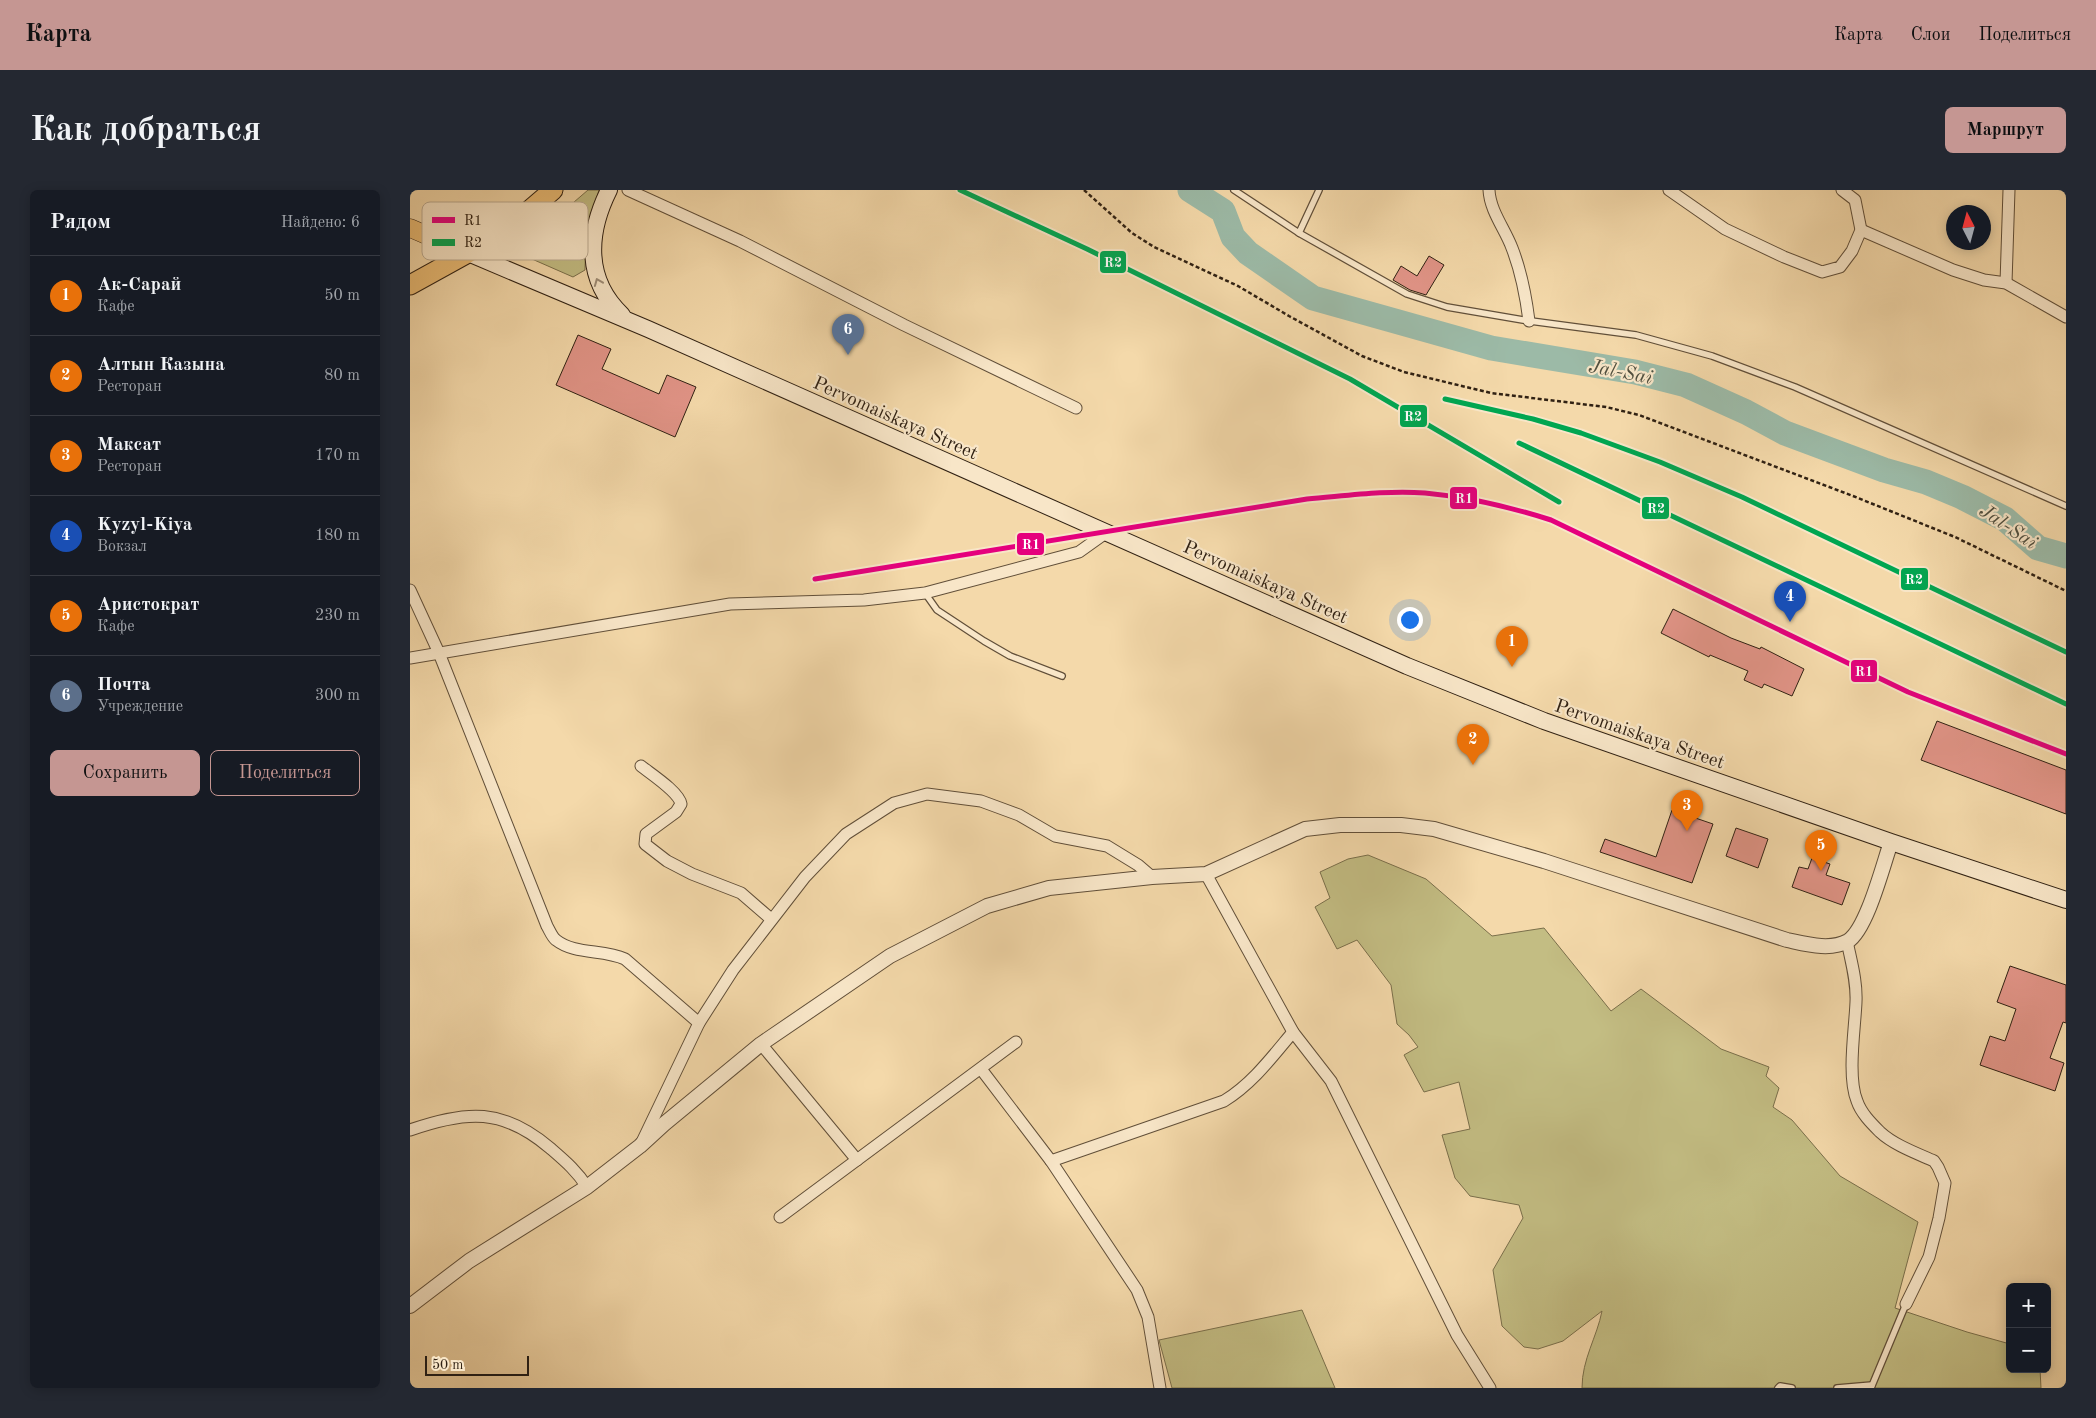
<!DOCTYPE html>
<html lang="ru">
<head>
<meta charset="utf-8">
<style>
	:root { --surface:#171b24; --page:#242831; --text:#f1f3f6; --muted:#9ea1a6; --line:#363941; --accent:#c59692 }
	body { margin:0; font-family:"Old Standard TT",serif; background:var(--page); color:var(--text) }
	.controls { position:absolute; right:15px; bottom:15px; display:grid; overflow:hidden; border-radius:8px; box-shadow:0 2px 12px #0003 }
	.controls button { width:45px; height:45px; display:grid; place-items:center; padding:0; border:0; border-bottom:1px solid var(--line); background:var(--surface); color:var(--text); font:25px sans-serif }
	.compass { position:absolute; left:1536px; top:15px; width:45px; height:45px; border-radius:50%; background:var(--surface); box-shadow:0 2px 12px #0003; rotate:354deg }
	.scale { position:absolute; left:15px; bottom:12px; width:104px; box-sizing:border-box; padding-left:5px; border:2px solid #302113; border-top:0; font-size:14px; line-height:18px; white-space:nowrap; color:#302113; -webkit-text-stroke:4px #f8e6c8; paint-order:stroke }
	.you { position:absolute; left:999px; top:429px; width:18px; height:18px; margin:-12px; border:4px solid #fff; border-radius:50%; background:#1a73e8; box-shadow:0 0 0 8px #1a73e833 }
	.badge { display:grid; place-items:center; width:32px; height:32px; border-radius:50%; background:var(--accent); color:#fff; font-size:16px; font-weight:700 }
	.pin { position:absolute; translate:-50% -41px; filter:drop-shadow(0 1px 2px #0008) }
	.pin::after { content:''; position:absolute; top:26px; width:18px; height:15px; background:inherit; clip-path:polygon(0 0,100% 0,50% 100%) }
	.list { margin:0; padding:0; list-style:none }
	h2 { display:flex; justify-content:space-between; align-items:center; height:65px; margin:0; padding:0 20px; font-size:21px }
	h2 small { font-size:16px; font-weight:400; color:var(--muted) }
	.list li { display:grid; grid-template-columns:32px 1fr auto; gap:15px; align-items:center; box-sizing:border-box; height:80px; padding:0 20px; border-top:1px solid var(--line) }
	.list b { display:block; font-size:19px; white-space:nowrap }
	.list p { margin:0; font-size:16px; white-space:nowrap; color:var(--muted) }
	.list em { font-size:16px; font-style:normal; color:var(--muted) }
	.actions { display:flex; gap:10px; padding:15px 20px }
	.actions a { flex:1; padding:11px 0; border:1px solid var(--accent); border-radius:8px; text-align:center; font-size:18px; color:var(--accent) }
	.actions .main { background:var(--accent); color:#111 }
	.map { position:relative; flex:none; width:1656px; height:1198px; overflow:hidden; border-radius:8px }
	header { display:flex; align-items:center; gap:30px; box-sizing:border-box; height:70px; padding:0 25px; background:var(--accent); color:#111 }
	header strong { font-size:24px }
	nav { display:flex; gap:28px; margin-inline-start:auto; font-size:18px }
	.intro { display:flex; align-items:center; justify-content:space-between; box-sizing:border-box; height:120px; padding:0 30px }
	h1 { margin:0; font-size:35px }
	.button { padding:12px 22px; border-radius:8px; background:var(--accent); color:#111; font-size:18px; font-weight:700 }
	main { display:flex; gap:30px; padding:0 30px }
	aside { flex:1; background:var(--surface); border-radius:8px; box-shadow:0 2px 12px #0003 }
	.map>svg:first-child { display:block }
	.green { fill:#c3bd83; stroke:#7a6f4b }
	.lines { fill:none; stroke-linecap:round; stroke-linejoin:round }
	.river { stroke:#9cbaa7; stroke-width:25 }
	.building { fill:#e19487; stroke:#302113 }
	.service-casing { stroke:#614f39; stroke-width:8 }
	.minor-casing { stroke:#614f39; stroke-width:13 }
	.tertiary-casing { stroke:#614f39; stroke-width:16 }
	.secondary-casing { stroke:#302113; stroke-width:18 }
	.primary-casing { stroke:#302113; stroke-width:19 }
	.trunk-casing { stroke:#302113; stroke-width:21 }
	.path { stroke:#302113; stroke-width:2.5; stroke-dasharray:4 2.5; stroke-linecap:butt }
	.service { stroke:#f8e6c8; stroke-width:5.5 }
	.minor { stroke:#f8e6c8; stroke-width:11 }
	.tertiary { stroke:#f8e6c8; stroke-width:14 }
	.secondary { stroke:#f8e6c8; stroke-width:16 }
	.primary { stroke:#eabc75; stroke-width:18 }
	.trunk { stroke:#eabc75; stroke-width:19 }
	.rail-1-casing { stroke:#f8e6c8; stroke-width:9 }
	.rail-2-casing { stroke:#f8e6c8; stroke-width:9 }
	.rail-1 { stroke:#e5007d; stroke-width:5 }
	.rail-2 { stroke:#00a651; stroke-width:5 }
	.oneway { stroke:#9e8d77 }
	.labels { text-anchor:middle; stroke-width:4.5; stroke-linejoin:round; paint-order:stroke }
	.street-label { font-size:19px; fill:#302113; stroke:#f8e6c8 }
	.water-label { font-size:20px; font-style:italic; fill:#504f3f; stroke:#f8e6c8 }
	.key { fill:#f8e6c8; stroke:#bcab92; stroke-width:1 }
	.key-label { font-size:14px; fill:#302113 }
	.line-badge { stroke:#f8e6c8; stroke-width:2 }
	.badge-label { font-size:14px; text-anchor:middle; font-weight:bold; fill:#fff }
</style>
</head>
<body>
<header>
<strong>Карта</strong>
<nav><a>Карта</a><a>Слои</a><a>Поделиться</a></nav>
</header>
<div class="intro"><h1>Как добраться</h1><a class="button">Маршрут</a></div>
<main>
<aside>
<h2>Рядом<small>Найдено: 6</small></h2>
<ul class="list">
<li><span class="badge" style="background:#e8710a">1</span><div><b>Ак-Сарай</b><p>Кафе</p></div><em>50 m</em></li>
<li><span class="badge" style="background:#e8710a">2</span><div><b>Алтын Казына</b><p>Ресторан</p></div><em>80 m</em></li>
<li><span class="badge" style="background:#e8710a">3</span><div><b>Максат</b><p>Ресторан</p></div><em>170 m</em></li>
<li><span class="badge" style="background:#1a4fb4">4</span><div><b>Kyzyl-Kiya</b><p>Вокзал</p></div><em>180 m</em></li>
<li><span class="badge" style="background:#e8710a">5</span><div><b>Аристократ</b><p>Кафе</p></div><em>230 m</em></li>
<li><span class="badge" style="background:#5c6f8a">6</span><div><b>Почта</b><p>Учреждение</p></div><em>300 m</em></li>
</ul>
<div class="actions"><a class="main">Сохранить</a><a>Поделиться</a></div>
</aside>
<div class="map">
<svg width="1656" height="1198" viewBox="0 0 1656 1198">
	<rect width="100%" height="100%" fill="#f4d9aa"/>
	<filter id="stains"><feTurbulence type="fractalNoise" baseFrequency=".004" numOctaves="4"/><feColorMatrix values="0 0 0 0 .2 0 0 0 0 .09 0 0 0 0 .02 0 0 0 .5 -.17"/></filter>
	<radialGradient id="worn" r=".72"><stop offset=".6" stop-color="#630" stop-opacity="0"/><stop offset="1" stop-color="#630" stop-opacity=".3"/></radialGradient>
	<g class="green">
		<polygon points="178,0 189,0 176,43 175,80 163,87 106,62"/>
		<path d="M 958,665 L 1016,689 L 1082,746 L 1134,738 L 1201,821 L 1231,799 L 1311,859 L 1359,877 L 1356,886 L 1369,898 L 1363,917 L 1382,930 L 1430,986 L 1508,1032 L 1485,1118 L 1557,1142 L 1600,1154 L 1600,1179 L 1630,1179 L 1631,1198 L 1172,1198 C 1172,1169 1187,1147 1192,1121 L 1153,1151 L 1128,1159 L 1114,1157 L 1092,1136 L 1083,1080 L 1113,1028 L 1109,1015 L 1060,1006 L 1045,988 L 1032,945 L 1060,939 L 1049,892 L 1014,902 L 994,865 L 1008,857 L 999,845 L 987,834 L 981,795 L 947,750 L 927,759 L 905,717 L 920,708 L 910,682 L 938,669 Z"/>
		<polygon points="892,1120 925,1198 762,1198 749,1150"/>
	</g>
	<g class="lines">
		<polyline class="river" points="780,0 813,21 823,47 838,63 903,108 1081,158 1225,182 1276,195 1336,222 1375,243 1474,280 1516,292 1552,307 1595,329 1628,358 1656,366"/>
	</g>
	<g class="building">
		<polygon points="1019,66 1034,75 1016,105 1000,100 983,90 991,76 1007,86"/>
		<polygon points="168,145 201,159 192,179 249,204 257,185 286,197 265,247 146,195"/>
		<polygon points="1263,419 1321,448 1350,459 1351,457 1394,479 1382,506 1354,494 1352,498 1334,490 1338,481 1300,465 1299,467 1251,443"/>
		<polygon points="1527,531 1656,580 1656,624 1511,570"/>
		<polygon points="1262,620 1303,634 1282,693 1190,662 1195,649 1246,667"/>
		<polygon points="1326,638 1358,649 1348,678 1316,666"/>
		<polygon points="1402,668 1420,674 1416,685 1440,693 1432,715 1382,697 1389,677 1398,679"/>
		<polygon points="1600,776 1656,795 1656,833 1653,832 1640,868 1654,873 1645,901 1570,875 1580,846 1595,851 1606,819 1587,812"/>
	</g>
	<g class="lines">
		<g class="service-casing">
			<g id="service">
				<polyline points="824,0 889,43 997,104 1037,117 1113,130 1226,145 1302,166 1385,197 1656,316"/>
				<polyline points="889,43 909,0"/>
				<polyline points="515,403 527,420 574,451 600,466 652,486"/>
				<polyline points="1368,1198 1370,1196 1382,1198"/>
				<polyline points="1427,1198 1462,1195"/>
				<polyline points="1461,1198 1496,1114"/>
			</g>
		</g>
		<g class="minor-casing">
			<g id="minor">
				<polyline points="218,0 330,51 494,135 666,218"/>
				<path d="M 1079,0 C 1080,21 1095,39 1102,58 C 1111,81 1116,107 1119,131"/>
				<polyline points="1259,0 1315,39 1374,67 1412,82 1430,77 1442,61 1451,40 1445,10 1432,0"/>
				<polyline points="1451,40 1543,80 1574,90 1596,93 1656,127"/>
				<polyline points="1596,93 1599,0"/>
				<path d="M 0,400 L 29,463 L 137,736 C 140,741 142,747 146,750 C 165,765 193,759 215,769 L 289,833"/>
				<polyline points="0,468 320,414 454,410 515,403 669,362 697,342"/>
				<path d="M 231,576 C 241,584 269,602 271,614 L 266,622 L 236,644 L 235,654 L 257,671 L 282,684 L 331,703 L 361,729"/>
				<polyline points="796,684 883,842 921,891 1047,1145 1080,1198"/>
				<path d="M 1437,751 C 1441,771 1447,791 1446,812 C 1445,838 1437,887 1447,911 C 1451,923 1461,933 1470,942 C 1484,955 1506,963 1524,971 L 1528,977 L 1535,993 L 1529,1028 L 1519,1067 L 1496,1114"/>
				<polyline points="351,854 447,970"/>
				<polyline points="571,879 641,971 727,1100 738,1127 750,1198"/>
				<path d="M 0,940 C 57,920 93,918 140,958 C 155,971 167,981 177,997"/>
				<polyline points="232,952 289,833 323,780 395,687 436,644 484,613 517,604 571,611 609,625 645,646 697,656 728,675 742,687"/>
				<path d="M 641,971 L 814,911 C 842,894 862,867 883,842"/>
				<polyline points="370,1027 606,852"/>
			</g>
		</g>
		<g class="tertiary-casing">
			<path id="tertiary" d="M 0,1116 L 59,1071 L 177,997 L 230,956 L 254,934 L 351,854 L 480,766 L 577,716 L 639,698 L 742,687 L 796,684 L 895,639 L 930,635 L 991,635 L 1024,639 L 1134,671 L 1377,750 C 1396,754 1420,761 1438,751 C 1457,739 1473,675 1481,652"/>
		</g>
		<g class="secondary-casing">
			<g id="secondary">
				<path d="M 199,0 C 177,44 175,90 212,125"/>
				<polyline points="58,63 238,139 997,476 1134,531 1481,652 1656,710"/>
			</g>
		</g>
		<g class="primary-casing">
			<polyline id="primary" points="0,38 58,63"/>
		</g>
		<g class="trunk-casing">
			<polyline id="trunk" points="0,95 58,63 121,19 143,0"/>
		</g>
		<polyline class="path" points="674,0 722,43 744,57 828,96 879,126 952,166 994,182 1081,203 1196,217 1229,225 1443,306 1545,347 1656,401"/>
		<use href="#service" class="service"/>
		<use href="#minor" class="minor"/>
		<use href="#tertiary" class="tertiary"/>
		<use href="#secondary" class="secondary"/>
		<use href="#primary" class="primary"/>
		<use href="#trunk" class="trunk"/>
		<g class="rail-1-casing">
			<path id="rail-1" d="M 405,389 L 897,309 C 935,306 976,300 1015,303 C 1058,307 1100,317 1141,330 L 1498,502 L 1656,564"/>
		</g>
		<g class="rail-2-casing">
			<g id="rail-2">
				<polyline points="550,0 677,59 940,189 1149,312"/>
				<polyline points="1035,209 1123,229 1171,243 1250,272 1332,307 1656,462"/>
				<polyline points="1109,253 1656,514"/>
			</g>
		</g>
		<use href="#rail-1" class="rail-1"/>
		<use href="#rail-2" class="rail-2"/>
	</g>
	<defs><path id="oneway-chevron" d="M-2-3.5L2.5 0L-2 3.5" fill="none" stroke-width="1.6" stroke-linecap="round" stroke-linejoin="round" transform="scale(1.25)"/></defs>
	<use class="oneway" href="#oneway-chevron" transform="translate(188 92) rotate(-112)"/>
	<g class="labels">
		<g class="street-label">
			<text transform="translate(486 227) rotate(24)" y="7">Pervomaiskaya Street</text>
			<text transform="translate(856 391) rotate(24)" y="7">Pervomaiskaya Street</text>
			<text transform="translate(1230 543) rotate(19)" y="7">Pervomaiskaya Street</text>
		</g>
		<g class="water-label">
			<text transform="translate(1211 181) rotate(11)" y="7">Jal-Sai</text>
			<text transform="translate(1599 336) rotate(34)" y="7">Jal-Sai</text>
		</g>
	</g>
	<rect x="12" y="12" width="166" height="58" rx="8" class="key"/>
	<rect x="22" y="27" width="23" height="6" fill="#e5007d"/>
	<rect x="22" y="49" width="23" height="7" fill="#00a651"/>
	<g class="key-label">
		<text x="54" y="35">R1</text>
		<text x="54" y="57">R2</text>
	</g>
	<g class="line-badge">
		<rect x="689" y="60" width="28" height="24" rx="5" fill="#00a651"/>
		<rect x="989" y="214" width="29" height="24" rx="5" fill="#00a651"/>
		<rect x="1039" y="296" width="29" height="24" rx="5" fill="#e5007d"/>
		<rect x="1231" y="306" width="29" height="24" rx="5" fill="#00a651"/>
		<rect x="606" y="342" width="29" height="24" rx="5" fill="#e5007d"/>
		<rect x="1490" y="377" width="29" height="24" rx="5" fill="#00a651"/>
		<rect x="1440" y="469" width="28" height="24" rx="5" fill="#e5007d"/>
	</g>
	<g class="badge-label">
		<text x="703" y="77">R2</text>
		<text x="1003" y="231">R2</text>
		<text x="1054" y="313">R1</text>
		<text x="1246" y="323">R2</text>
		<text x="621" y="359">R1</text>
		<text x="1504" y="394">R2</text>
		<text x="1454" y="486">R1</text>
	</g>
	<rect width="100%" height="100%" filter="url(#stains)"/>
	<rect width="100%" height="100%" fill="url(#worn)"/>
</svg>
<div class="controls">
<button>+</button>
<button>−</button>
</div>
<svg class="compass" viewBox="-18 -18 36 36"><path d="M0-13l5 13h-10z" fill="#e53935"/><path d="M0 13l5-13h-10z" fill="#9ea1a6"/></svg>
<div class="scale">50 m</div>
<div class="you"></div>
<div class="pin badge" style="left:1102px;top:477px;background:#e8710a">1</div>
<div class="pin badge" style="left:1063px;top:575px;background:#e8710a">2</div>
<div class="pin badge" style="left:1277px;top:641px;background:#e8710a">3</div>
<div class="pin badge" style="left:1380px;top:432px;background:#1a4fb4">4</div>
<div class="pin badge" style="left:1411px;top:681px;background:#e8710a">5</div>
<div class="pin badge" style="left:438px;top:165px;background:#5c6f8a">6</div>
</div>
</main>
</body>
</html>
